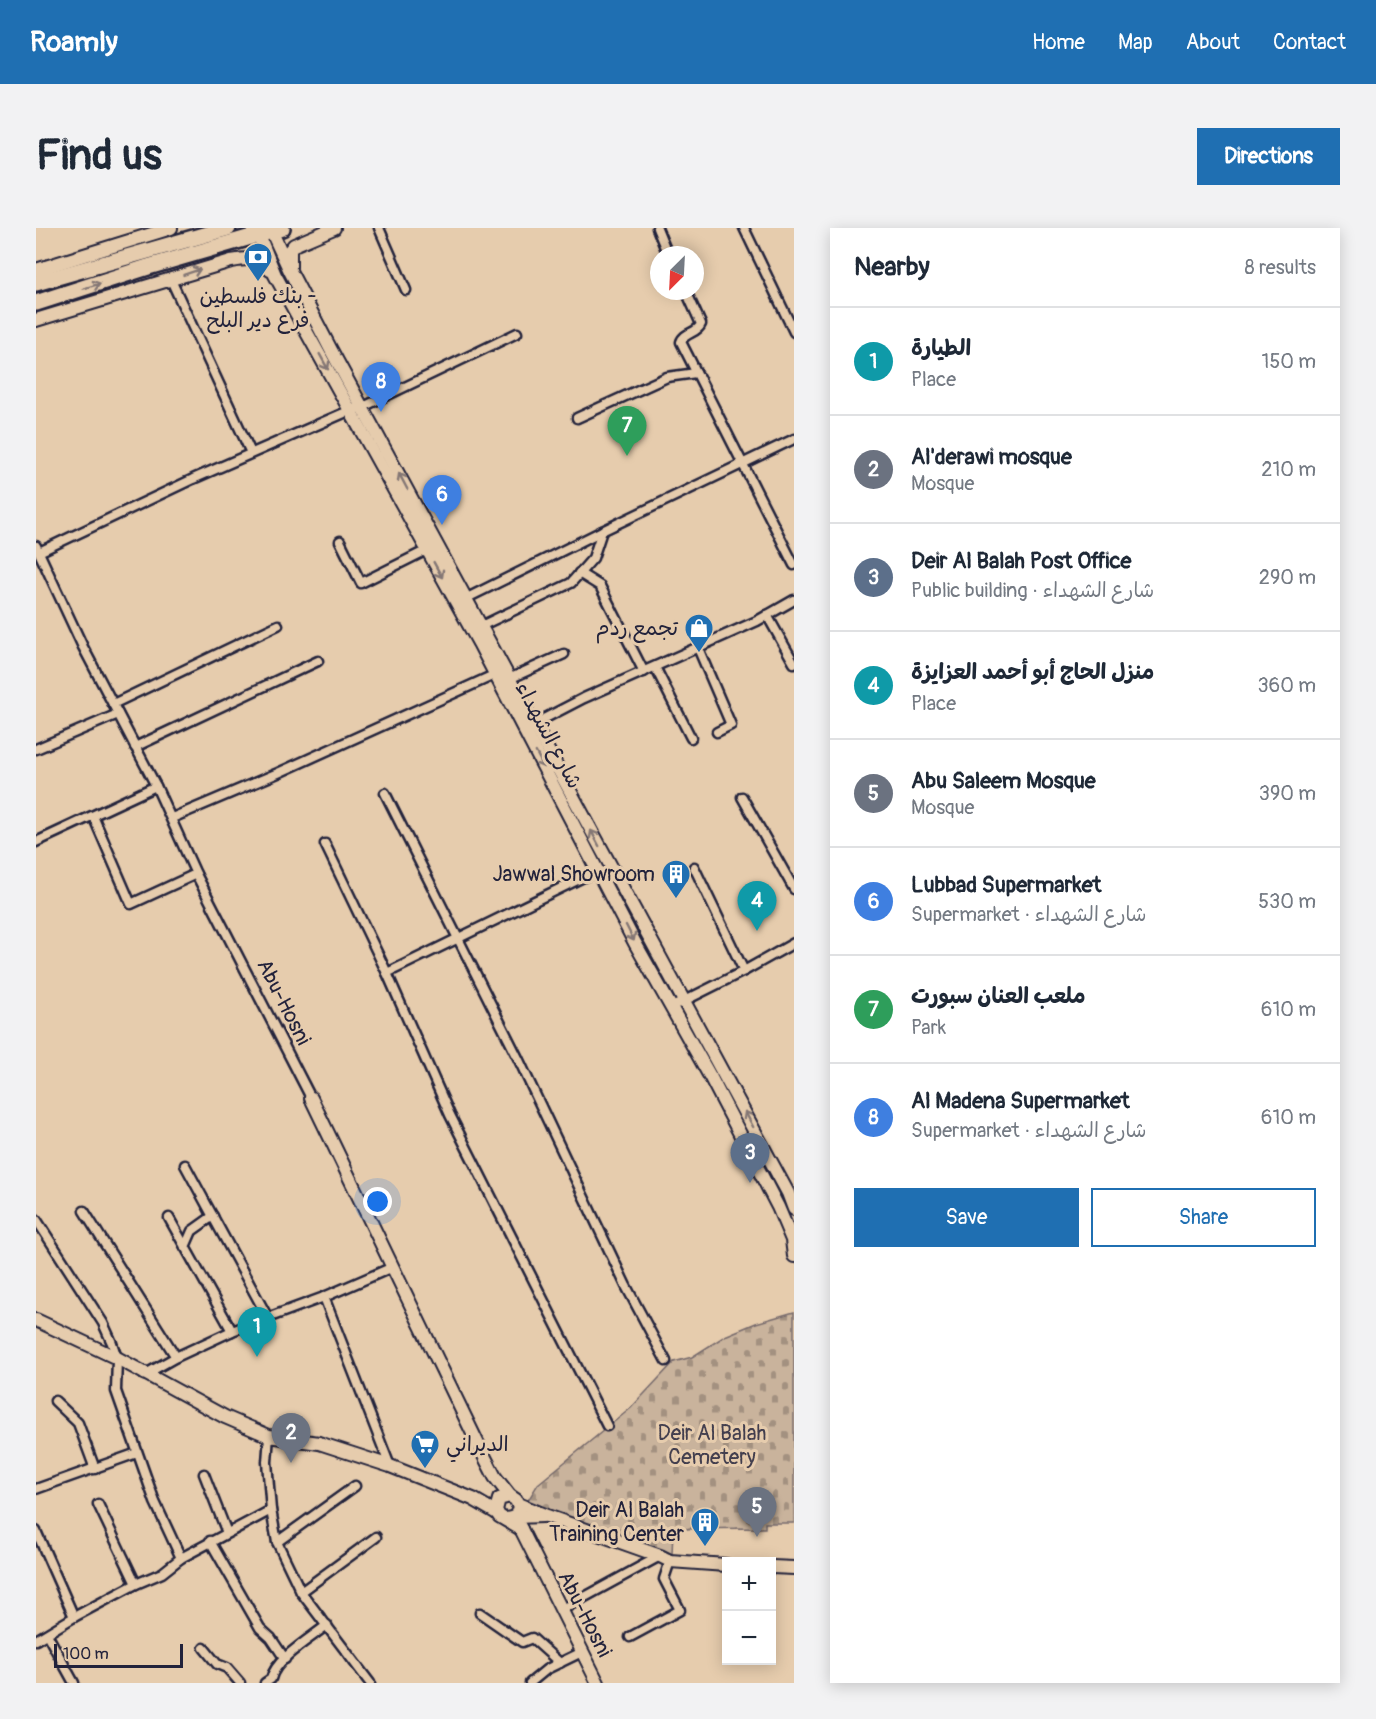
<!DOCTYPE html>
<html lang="en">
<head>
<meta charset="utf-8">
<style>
	:root { --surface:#fff; --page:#f2f2f3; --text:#1f2937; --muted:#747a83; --line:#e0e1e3; --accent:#1f6fb2 }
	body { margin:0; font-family:Pangolin,"Playpen Sans Arabic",sans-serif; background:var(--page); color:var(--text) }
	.controls { position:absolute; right:18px; bottom:18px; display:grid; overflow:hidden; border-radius:0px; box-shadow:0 3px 15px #0003 }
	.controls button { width:54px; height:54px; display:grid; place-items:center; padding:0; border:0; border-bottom:2px solid var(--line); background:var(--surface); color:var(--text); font:30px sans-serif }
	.compass { position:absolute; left:614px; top:18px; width:54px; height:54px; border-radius:50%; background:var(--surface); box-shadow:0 3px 15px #0003; rotate:204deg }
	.scale { position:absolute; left:18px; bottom:15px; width:129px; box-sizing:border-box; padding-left:6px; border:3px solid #22223b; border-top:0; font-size:16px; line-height:21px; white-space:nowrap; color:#22223b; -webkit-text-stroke:4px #e6ccad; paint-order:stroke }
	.you { position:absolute; left:342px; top:974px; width:21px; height:21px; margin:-15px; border:4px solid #fff; border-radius:50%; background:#1a73e8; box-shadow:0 0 0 9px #1a73e833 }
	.badge { display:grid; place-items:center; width:39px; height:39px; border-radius:50%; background:var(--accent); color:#fff; font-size:20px; font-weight:700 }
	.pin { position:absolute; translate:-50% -50px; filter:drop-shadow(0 2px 3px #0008) }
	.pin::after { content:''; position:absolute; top:32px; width:21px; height:18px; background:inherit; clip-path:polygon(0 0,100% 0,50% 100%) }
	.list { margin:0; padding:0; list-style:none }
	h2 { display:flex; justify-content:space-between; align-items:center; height:78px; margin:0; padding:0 24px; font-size:26px }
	h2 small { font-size:20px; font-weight:400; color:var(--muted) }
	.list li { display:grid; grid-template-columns:39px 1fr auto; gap:18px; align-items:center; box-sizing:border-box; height:108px; padding:0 24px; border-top:2px solid var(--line) }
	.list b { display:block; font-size:22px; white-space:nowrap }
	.list p { margin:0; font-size:20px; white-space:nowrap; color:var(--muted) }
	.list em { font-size:20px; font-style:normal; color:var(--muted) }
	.actions { display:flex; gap:12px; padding:18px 24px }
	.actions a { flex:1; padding:14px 0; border:2px solid var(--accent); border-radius:0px; text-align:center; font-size:21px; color:var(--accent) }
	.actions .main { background:var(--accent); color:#fff }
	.map { position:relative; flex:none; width:758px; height:1455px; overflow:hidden; border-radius:0px }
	header { display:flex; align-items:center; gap:36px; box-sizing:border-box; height:84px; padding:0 30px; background:var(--accent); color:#fff }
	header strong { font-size:28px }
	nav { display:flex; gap:33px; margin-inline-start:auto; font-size:21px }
	.intro { display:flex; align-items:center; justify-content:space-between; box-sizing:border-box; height:144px; padding:0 36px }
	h1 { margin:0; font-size:42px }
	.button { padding:15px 27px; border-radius:0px; background:var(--accent); color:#fff; font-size:21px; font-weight:700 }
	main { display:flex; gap:36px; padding:0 36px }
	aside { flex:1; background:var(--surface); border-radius:0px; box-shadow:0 3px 15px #0003 }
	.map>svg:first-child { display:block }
	.cemetery { fill:url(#cemetery-stones); stroke:#766a6c; stroke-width:1.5 }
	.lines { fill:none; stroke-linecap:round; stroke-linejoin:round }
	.street-casing { stroke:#22223b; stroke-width:13 }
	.secondary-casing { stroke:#22223b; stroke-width:16 }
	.highway-casing { stroke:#22223b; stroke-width:20 }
	.street { stroke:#e6ccad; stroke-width:8 }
	.secondary { stroke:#e6ccad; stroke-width:12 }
	.highway { stroke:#e6ccad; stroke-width:15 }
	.oneway { stroke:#847774 }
	.labels { text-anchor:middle; stroke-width:6; stroke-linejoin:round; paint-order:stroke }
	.poi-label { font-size:21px; fill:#22223b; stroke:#e6ccad; text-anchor:end }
	.street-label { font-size:21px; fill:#22223b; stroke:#e6ccad }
	.park-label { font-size:21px; fill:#433f4e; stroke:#e6ccad }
</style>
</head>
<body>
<header>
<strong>Roamly</strong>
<nav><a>Home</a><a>Map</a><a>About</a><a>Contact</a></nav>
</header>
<div class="intro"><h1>Find us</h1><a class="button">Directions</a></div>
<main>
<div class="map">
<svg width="758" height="1455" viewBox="0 0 758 1455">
	<defs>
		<pattern id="cemetery-stones" width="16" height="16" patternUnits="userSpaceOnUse" patternTransform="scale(1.5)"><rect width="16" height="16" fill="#c9b39c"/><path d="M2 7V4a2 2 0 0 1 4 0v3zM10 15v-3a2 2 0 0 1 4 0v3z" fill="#a39180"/></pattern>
	</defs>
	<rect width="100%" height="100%" fill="#e6ccad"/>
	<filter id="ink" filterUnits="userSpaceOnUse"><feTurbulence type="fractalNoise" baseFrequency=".0167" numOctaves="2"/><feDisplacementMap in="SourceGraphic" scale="12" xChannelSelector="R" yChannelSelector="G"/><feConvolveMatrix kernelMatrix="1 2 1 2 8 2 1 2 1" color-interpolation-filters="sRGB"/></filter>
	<g filter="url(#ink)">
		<polygon class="cemetery" points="758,1084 758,1295 729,1295 729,1300 637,1301 636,1327 491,1274 502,1256 595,1180 638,1134 656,1129 689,1108 720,1095"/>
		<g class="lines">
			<g class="street-casing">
				<g id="street">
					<polyline points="343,0 370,62"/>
					<polyline points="621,0 632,27"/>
					<polyline points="708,0 758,104"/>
					<polyline points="135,52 215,225"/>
					<path d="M 650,63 L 665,96 C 661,106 648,104 645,114 L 758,337"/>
					<polyline points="541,190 631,149 660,145"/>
					<polyline points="304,313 325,355 391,322"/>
					<polyline points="0,318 47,419 120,558 160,646 275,870"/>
					<polyline points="3,324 157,251 315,182 327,179 481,105"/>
					<polyline points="543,345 564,358 608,444"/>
					<polyline points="427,372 566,303"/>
					<polyline points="731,387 758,435"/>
					<polyline points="445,398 535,355 557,330 566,303 758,211"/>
					<polyline points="662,420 695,497 681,504"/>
					<polyline points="619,439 655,510"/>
					<polyline points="473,451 528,426"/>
					<polyline points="77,476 242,397"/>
					<polyline points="494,498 548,470 721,393 758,372"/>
					<polyline points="99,519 282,433"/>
					<polyline points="0,521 82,486"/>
					<polyline points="349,565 482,830 590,1058 630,1133"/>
					<polyline points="706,569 758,661"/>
					<polyline points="57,588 95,676 160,646"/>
					<polyline points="136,590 242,545 458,447"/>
					<polyline points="0,614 120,558"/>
					<polyline points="289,616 351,745 414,887 571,1198"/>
					<polyline points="658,639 708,743"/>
					<polyline points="351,745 562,642"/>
					<polyline points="636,779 708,743 758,715"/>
					<polyline points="149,937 232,1090"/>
					<polyline points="48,983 140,1129"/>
					<polyline points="133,990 196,1103"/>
					<polyline points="0,991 67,1095 76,1115 81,1130 80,1163 119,1274 145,1330"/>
					<polyline points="149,1019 156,1003 177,988"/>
					<polyline points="288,1069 354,1238"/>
					<polyline points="108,1147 140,1129 196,1103 288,1069 357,1039"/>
					<polyline points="19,1173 42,1195 59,1241"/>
					<polyline points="233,1208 231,1234 235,1282 241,1314 265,1364 334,1455"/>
					<polyline points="168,1246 191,1305"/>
					<polyline points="0,1261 101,1225"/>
					<polyline points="62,1276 100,1356"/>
					<polyline points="0,1303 38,1389"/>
					<polyline points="174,1313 224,1400 235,1410 249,1431"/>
					<polyline points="241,1314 319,1258"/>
					<polyline points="265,1364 340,1309"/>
					<polyline points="525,1382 624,1328"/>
					<polyline points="444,1385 486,1414 496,1410 524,1435"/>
					<polyline points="11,1406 38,1455"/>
					<polyline points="594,1409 644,1382 628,1351 634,1333"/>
					<polyline points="0,1412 38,1389 100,1356 126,1345 145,1330 235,1282"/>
					<polyline points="168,1420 181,1436 191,1440 204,1455"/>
					<path d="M 229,1455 L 235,1451 C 239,1431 275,1410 291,1397"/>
					<polyline points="494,1455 511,1441 546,1424"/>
				</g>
			</g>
			<g class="secondary-casing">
				<g id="secondary">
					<polyline points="220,0 239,47 443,415 599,715 675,850 742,979 756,1012 758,1028"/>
					<polyline points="234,0 254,43 295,122 752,965 758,981"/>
					<polyline points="254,39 254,22 258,17 298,0"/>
					<polyline points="0,42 135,0"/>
					<path d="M 0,92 L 195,33 C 211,30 223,28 234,42"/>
					<polyline points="275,870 442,1216 459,1249 474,1268"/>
					<polyline points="0,1092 81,1130 189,1189 233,1208 283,1215 354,1238 437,1271 461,1285"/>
					<polyline points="482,1276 511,1288 624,1328 634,1333 690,1337"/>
					<polyline points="507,1288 479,1289 562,1455"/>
					<polyline points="470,1291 479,1289 483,1280 480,1272 474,1268 463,1271 460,1282 463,1288 485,1301"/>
					<polyline points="736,1339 758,1340"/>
				</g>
			</g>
			<g class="highway-casing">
				<g id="highway">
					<polyline points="0,55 192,0"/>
					<polyline points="0,75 112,39 246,0"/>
				</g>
			</g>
			<use href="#street" class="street"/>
			<use href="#secondary" class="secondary"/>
			<use href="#highway" class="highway"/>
		</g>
		<defs><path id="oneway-shaft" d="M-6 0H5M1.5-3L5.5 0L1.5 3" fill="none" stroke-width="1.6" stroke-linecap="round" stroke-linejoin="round" transform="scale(1.5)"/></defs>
		<g class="oneway">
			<use href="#oneway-shaft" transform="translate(156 44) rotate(-19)"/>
			<use href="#oneway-shaft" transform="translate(56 58) rotate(-17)"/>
			<use href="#oneway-shaft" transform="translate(288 134) rotate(61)"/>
			<use href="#oneway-shaft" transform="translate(367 253) rotate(-118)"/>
			<use href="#oneway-shaft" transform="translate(402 342) rotate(61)"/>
			<use href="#oneway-shaft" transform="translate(504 532) rotate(62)"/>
			<use href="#oneway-shaft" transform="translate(559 610) rotate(-118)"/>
			<use href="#oneway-shaft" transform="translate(594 705) rotate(63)"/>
			<use href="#oneway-shaft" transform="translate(713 891) rotate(-118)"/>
		</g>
	</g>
	<defs>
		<g id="bank-pin" transform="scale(1.5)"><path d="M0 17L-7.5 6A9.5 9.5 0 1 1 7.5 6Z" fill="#1f6fb2" stroke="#e6ccad"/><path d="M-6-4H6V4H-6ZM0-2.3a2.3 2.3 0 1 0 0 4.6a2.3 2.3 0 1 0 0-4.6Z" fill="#fff"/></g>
		<g id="shop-pin" transform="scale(1.5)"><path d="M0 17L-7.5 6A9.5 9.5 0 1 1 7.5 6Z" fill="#1f6fb2" stroke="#e6ccad"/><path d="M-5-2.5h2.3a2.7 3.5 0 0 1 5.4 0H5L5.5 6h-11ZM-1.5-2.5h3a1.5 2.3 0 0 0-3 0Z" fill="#fff"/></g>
		<g id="building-pin" transform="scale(1.5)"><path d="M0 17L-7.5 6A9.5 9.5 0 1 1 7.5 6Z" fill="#1f6fb2" stroke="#e6ccad"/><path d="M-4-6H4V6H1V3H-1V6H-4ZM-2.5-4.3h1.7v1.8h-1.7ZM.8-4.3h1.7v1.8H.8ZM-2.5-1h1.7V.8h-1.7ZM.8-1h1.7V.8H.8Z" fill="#fff"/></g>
		<g id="supermarket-pin" transform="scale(1.5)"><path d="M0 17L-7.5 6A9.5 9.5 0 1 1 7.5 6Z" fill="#1f6fb2" stroke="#e6ccad"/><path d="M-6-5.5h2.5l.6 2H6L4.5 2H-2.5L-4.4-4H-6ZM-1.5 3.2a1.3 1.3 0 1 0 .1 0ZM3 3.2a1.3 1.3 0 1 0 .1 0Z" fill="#fff"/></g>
	</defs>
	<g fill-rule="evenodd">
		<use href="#bank-pin" x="222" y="29"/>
		<use href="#shop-pin" x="663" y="400"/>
		<use href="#building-pin" x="640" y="646"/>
		<use href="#supermarket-pin" x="389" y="1216"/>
		<use href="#building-pin" x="669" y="1294"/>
	</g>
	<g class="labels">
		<g class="poi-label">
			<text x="222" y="75" text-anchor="middle">بنك فلسطين -<tspan x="222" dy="24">فرع دير البلح</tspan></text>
			<text x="642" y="407">تجمع ردم</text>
			<text x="619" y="653">Jawwal Showroom</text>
			<text x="410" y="1223" text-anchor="start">الديراني</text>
			<text x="648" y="1289">Deir Al Balah<tspan x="648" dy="24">Training Center</tspan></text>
		</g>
		<g class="street-label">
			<text transform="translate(513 507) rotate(62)" y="7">شارع الشهداء</text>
			<text transform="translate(248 774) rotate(63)" y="7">Abu-Hosni</text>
			<text transform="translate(549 1386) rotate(63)" y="7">Abu-Hosni</text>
		</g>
		<g class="park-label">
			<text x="676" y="1212">Deir Al Balah<tspan x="676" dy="24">Cemetery</tspan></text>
		</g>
	</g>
</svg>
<div class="controls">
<button>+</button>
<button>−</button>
</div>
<svg class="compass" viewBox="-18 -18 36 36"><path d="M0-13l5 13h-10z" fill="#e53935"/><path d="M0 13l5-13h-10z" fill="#747a83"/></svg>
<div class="scale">100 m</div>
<div class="you"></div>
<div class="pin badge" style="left:221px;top:1129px;background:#0f9aa8">1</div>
<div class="pin badge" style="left:255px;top:1235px;background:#6b7280">2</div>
<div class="pin badge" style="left:714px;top:955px;background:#5c6f8a">3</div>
<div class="pin badge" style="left:721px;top:703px;background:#0f9aa8">4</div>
<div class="pin badge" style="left:721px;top:1309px;background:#6b7280">5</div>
<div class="pin badge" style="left:406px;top:297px;background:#3f7fe0">6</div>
<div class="pin badge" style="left:591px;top:228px;background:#2e9e5b">7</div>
<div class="pin badge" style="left:345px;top:184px;background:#3f7fe0">8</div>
</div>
<aside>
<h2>Nearby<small>8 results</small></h2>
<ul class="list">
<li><span class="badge" style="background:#0f9aa8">1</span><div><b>الطيارة</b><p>Place</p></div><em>150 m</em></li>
<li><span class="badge" style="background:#6b7280">2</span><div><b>Al'derawi mosque</b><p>Mosque</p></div><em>210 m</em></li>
<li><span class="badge" style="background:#5c6f8a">3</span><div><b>Deir Al Balah Post Office</b><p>Public building · شارع الشهداء</p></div><em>290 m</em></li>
<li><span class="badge" style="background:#0f9aa8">4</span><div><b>منزل الحاج أبو أحمد العزايزة</b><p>Place</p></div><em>360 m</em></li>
<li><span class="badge" style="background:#6b7280">5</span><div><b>Abu Saleem Mosque</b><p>Mosque</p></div><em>390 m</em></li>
<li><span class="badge" style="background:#3f7fe0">6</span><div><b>Lubbad Supermarket</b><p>Supermarket · شارع الشهداء</p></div><em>530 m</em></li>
<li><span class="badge" style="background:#2e9e5b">7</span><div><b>ملعب العنان سبورت</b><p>Park</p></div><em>610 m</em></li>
<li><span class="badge" style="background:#3f7fe0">8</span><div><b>Al Madena Supermarket</b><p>Supermarket · شارع الشهداء</p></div><em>610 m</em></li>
</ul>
<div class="actions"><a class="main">Save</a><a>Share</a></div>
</aside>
</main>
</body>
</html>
